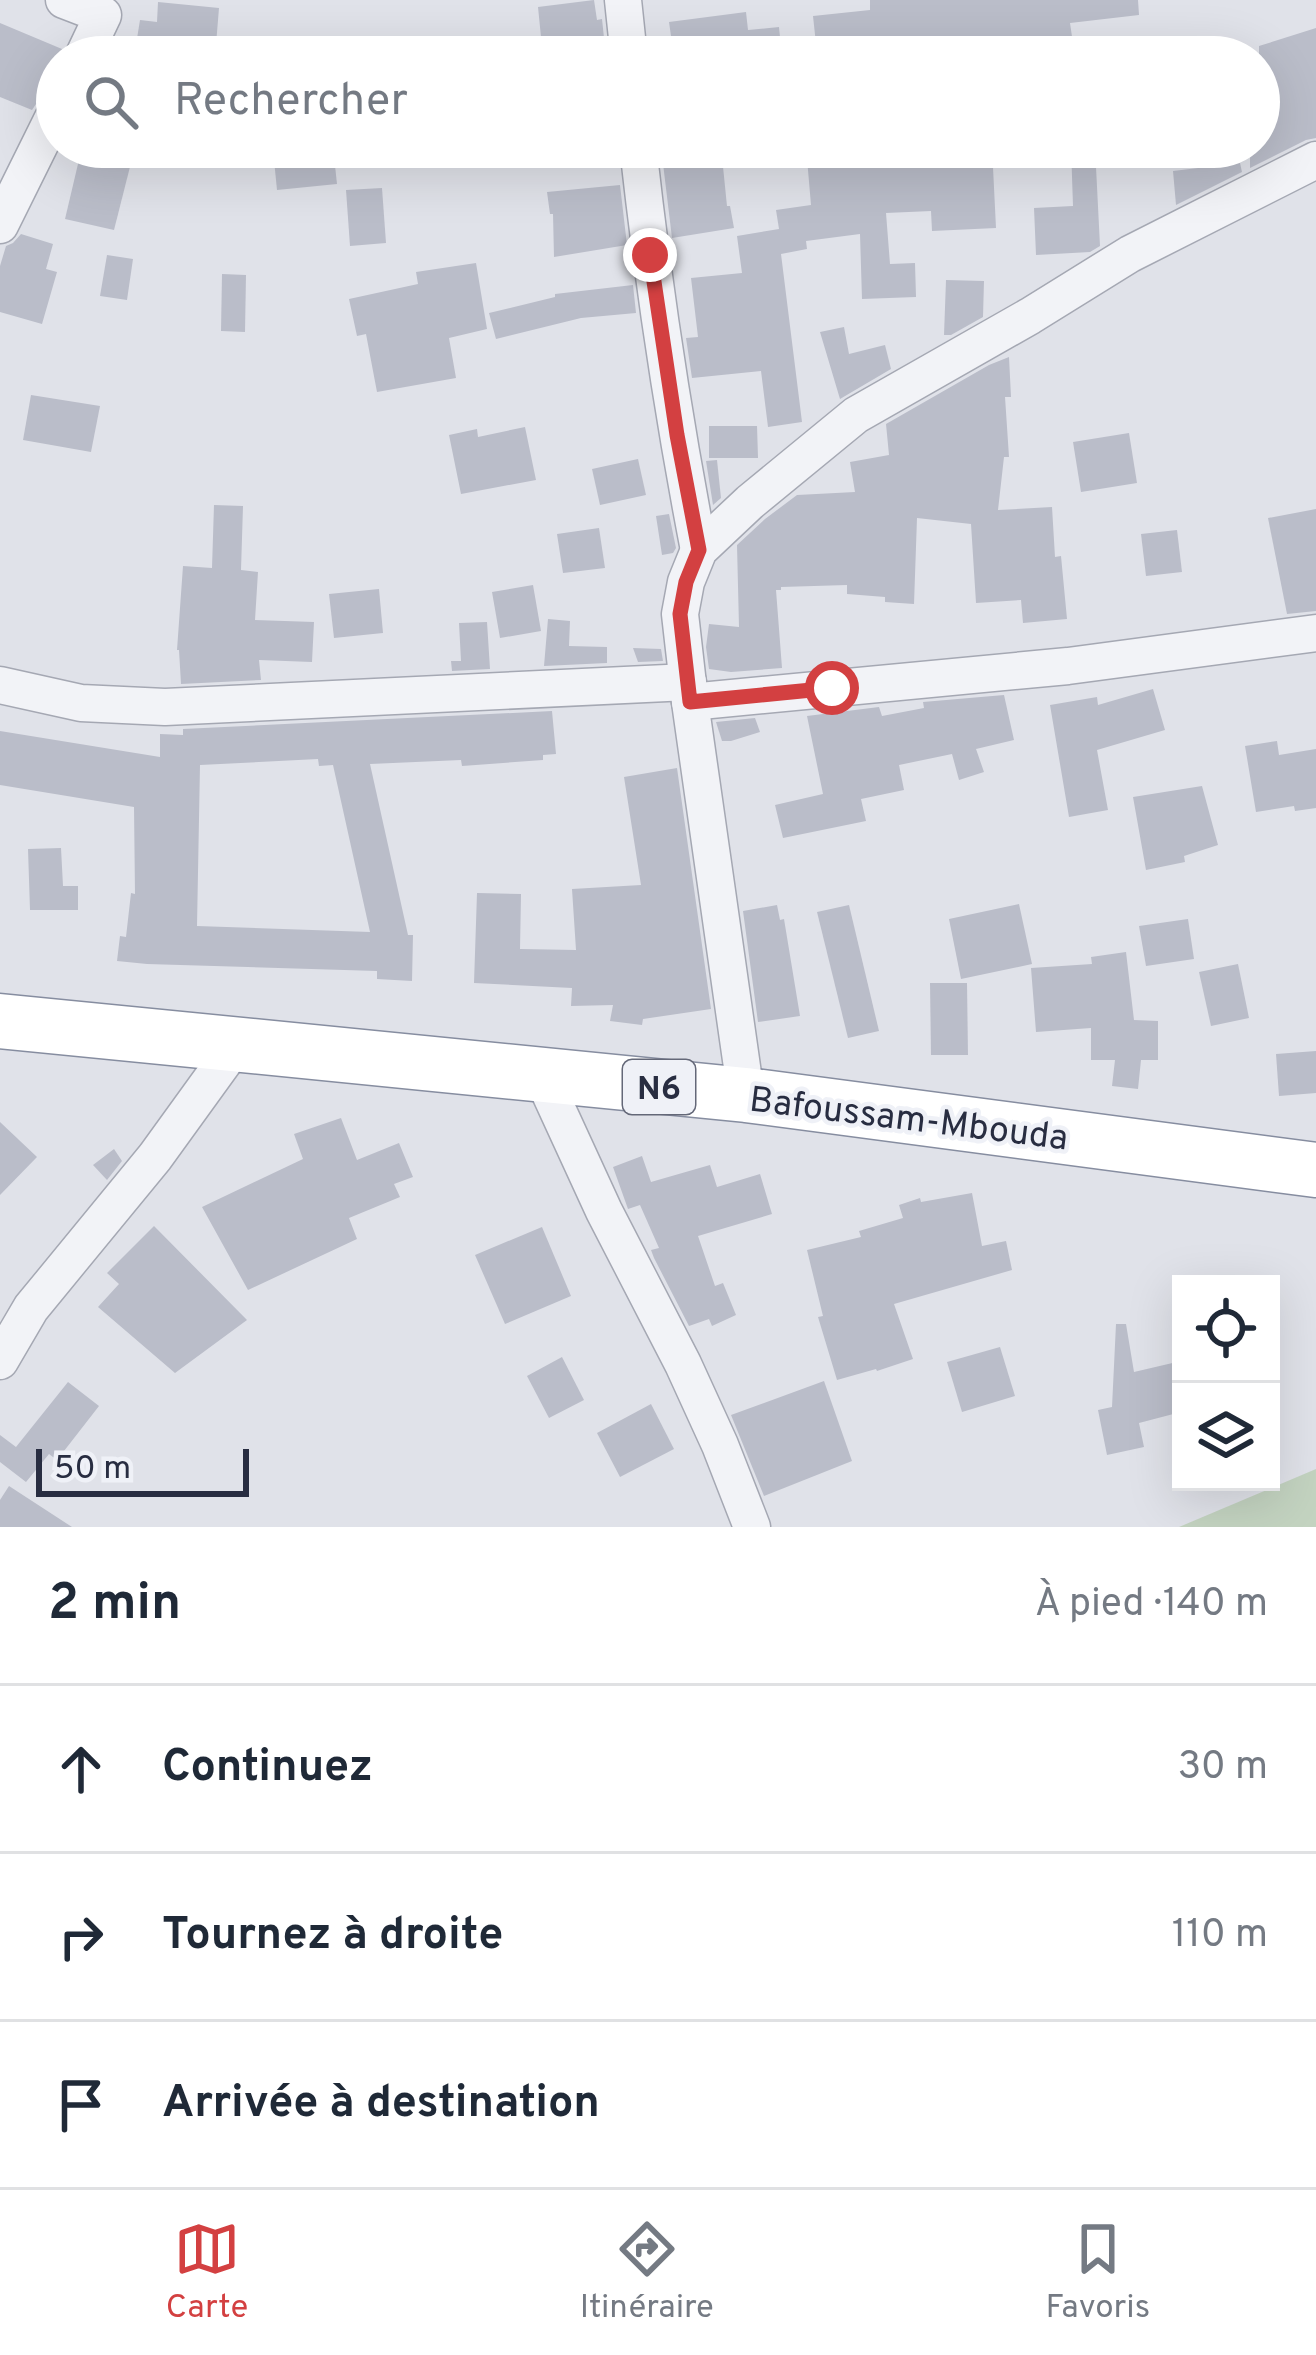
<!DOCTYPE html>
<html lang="fr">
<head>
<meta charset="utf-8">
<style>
	:root { --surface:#fff; --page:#f2f2f3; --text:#1f2937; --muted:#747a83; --line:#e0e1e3; --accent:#d34041 }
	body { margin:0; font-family:Overpass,sans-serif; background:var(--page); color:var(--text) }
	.controls { position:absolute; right:36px; bottom:36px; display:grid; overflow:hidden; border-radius:0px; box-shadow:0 12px 48px #0002 }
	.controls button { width:108px; height:108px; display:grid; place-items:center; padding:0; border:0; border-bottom:3px solid var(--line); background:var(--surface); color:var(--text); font:60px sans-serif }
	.scale { position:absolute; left:36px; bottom:30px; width:213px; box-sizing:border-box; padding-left:12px; border:6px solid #282d41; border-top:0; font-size:33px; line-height:42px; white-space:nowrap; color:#282d41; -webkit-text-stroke:9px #eff1f7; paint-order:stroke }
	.stop { position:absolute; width:36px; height:36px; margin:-27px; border:9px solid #d34041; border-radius:50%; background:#fff }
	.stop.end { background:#d34041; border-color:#fff; box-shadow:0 3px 12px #0008 }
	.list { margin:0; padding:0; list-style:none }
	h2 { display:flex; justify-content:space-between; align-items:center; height:156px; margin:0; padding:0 48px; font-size:51px }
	h2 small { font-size:39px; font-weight:400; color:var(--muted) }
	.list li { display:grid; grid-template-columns:78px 1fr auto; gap:36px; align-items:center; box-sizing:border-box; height:168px; padding:0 48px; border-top:3px solid var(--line) }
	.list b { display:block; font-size:45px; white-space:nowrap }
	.list em { font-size:39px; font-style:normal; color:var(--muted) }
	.icon { flex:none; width:66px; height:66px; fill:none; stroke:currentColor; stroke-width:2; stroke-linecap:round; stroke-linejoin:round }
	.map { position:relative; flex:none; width:1316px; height:1527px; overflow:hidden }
	.search { position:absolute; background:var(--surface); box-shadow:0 12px 48px #0002; left:36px; right:36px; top:36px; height:132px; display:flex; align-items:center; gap:30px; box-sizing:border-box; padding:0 42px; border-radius:66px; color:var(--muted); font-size:45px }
	.sheet { height:660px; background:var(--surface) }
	nav { display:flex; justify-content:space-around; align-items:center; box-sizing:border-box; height:168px; border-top:3px solid var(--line); background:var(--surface); font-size:33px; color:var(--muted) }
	nav a { display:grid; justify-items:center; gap:6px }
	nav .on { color:var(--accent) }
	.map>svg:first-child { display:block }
	.green { fill:#c3d3c0 }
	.building { fill:#babdc9; fill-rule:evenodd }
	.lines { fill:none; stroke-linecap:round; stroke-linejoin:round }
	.minor-casing { stroke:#a5a8b3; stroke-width:39 }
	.highway-casing { stroke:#868da0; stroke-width:57 }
	.minor { stroke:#f2f3f7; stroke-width:36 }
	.highway { stroke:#fff; stroke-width:54 }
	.route { stroke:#d34041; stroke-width:15 }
	.labels { text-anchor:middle; stroke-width:9; stroke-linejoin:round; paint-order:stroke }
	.shield { fill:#eff1f7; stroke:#646878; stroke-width:3 }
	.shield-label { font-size:33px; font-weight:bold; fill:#282d41 }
	.street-label { font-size:36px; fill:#282d41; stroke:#eff1f7 }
</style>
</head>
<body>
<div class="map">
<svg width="1316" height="1527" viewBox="0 0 1316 1527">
	<rect width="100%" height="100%" fill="#e0e2e9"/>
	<polygon class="green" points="1316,1469 1316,1527 1179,1527"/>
	<g class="building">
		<polygon points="594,0 597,20 602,19 606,57 543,57 538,7"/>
		<polygon points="870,0 1138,0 1139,15 1070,23 1075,57 1025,57 1025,52 954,48 953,57 852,57 851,40 816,44 813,16 870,10"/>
		<polygon points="158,2 219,8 215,57 134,57 140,20 157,22"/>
		<polygon points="746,12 748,30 779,27 782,57 734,57 733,49 674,57 669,22"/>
		<polygon points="0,23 62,49 61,57 57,57 57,74 51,89 44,92 32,110 0,97"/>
		<polygon points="1316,28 1316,138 1306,140 1250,168 1250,147 1259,147 1259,46"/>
		<polygon points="82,147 135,147 114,230 65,219"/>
		<polygon points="308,147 333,147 337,184 277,190 273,150"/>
		<polygon points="661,147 721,147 727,206 730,206 734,228 672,238"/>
		<polygon points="806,147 992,147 996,228 932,231 931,211 886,213 890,264 915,263 916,297 862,299 860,234 806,241 807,249 781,254 802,422 768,427 761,371 692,378 686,338 698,337 691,278 742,273 737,236 779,229 776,210 811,205"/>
		<polygon points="1071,147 1095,147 1100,246 1090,252 1036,255 1034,208 1073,206"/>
		<polygon points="1240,163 1242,172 1176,205 1173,171"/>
		<polygon points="620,185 627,245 554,257 553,214 550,214 547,192"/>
		<polygon points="382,188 386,243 350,246 346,190"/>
		<polygon points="21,234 53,244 46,269 57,272 42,324 0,312 0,266 6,246 13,243"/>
		<polygon points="107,255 133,259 127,300 100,296"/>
		<polygon points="476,263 487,329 449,338 456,378 377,392 366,334 357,336 349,299 418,284 416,272"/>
		<polygon points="222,274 246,275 245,332 221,331"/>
		<polygon points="946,280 984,281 983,317 951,335 944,335"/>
		<polygon points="633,285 636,313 581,318 496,339 489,313 555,297 555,294"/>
		<polygon points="844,327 849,354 885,345 891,369 840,399 820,332"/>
		<polygon points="1009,357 1011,397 1005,397 1009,457 1004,457 998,510 1052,507 1055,557 1061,556 1067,619 1023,623 1021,600 976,603 971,524 917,518 914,604 885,602 885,597 847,594 847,585 781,587 781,590 776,590 782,668 731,672 709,669 706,647 709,624 739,627 737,545 765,519 797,495 855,492 850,462 889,455 886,424 989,365"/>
		<polygon points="31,395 100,406 91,452 23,440"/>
		<polygon points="709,426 757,426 758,458 709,458"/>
		<polygon points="525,427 536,480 461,494 449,435 477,429 478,437"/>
		<polygon points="1129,433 1137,483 1081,492 1073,442"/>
		<polygon points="638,459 646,495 600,505 592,469"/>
		<polygon points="717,460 721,498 713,505 706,461"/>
		<polygon points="214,505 243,506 241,570 258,572 255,620 314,622 312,662 259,660 261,680 181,684 179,650 177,650 183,566 212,568"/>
		<polygon points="1316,509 1316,611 1287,614 1268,518"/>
		<polygon points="669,514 676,548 673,553 662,555 656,516"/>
		<polygon points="599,528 605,568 563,573 557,534"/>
		<polygon points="1177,530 1182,572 1146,576 1141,534"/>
		<polygon points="533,585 541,631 500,638 492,592"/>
		<polygon points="379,589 383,633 334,638 329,594"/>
		<polygon points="548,619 570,621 569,646 607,647 607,663 544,666"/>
		<polygon points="487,622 490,669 452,671 451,661 461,661 459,623"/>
		<polygon points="633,648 661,649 663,661 638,662"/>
		<polygon points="1153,689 1165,730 1097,750 1108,810 1069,817 1050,705 1097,697 1098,705"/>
		<polygon points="1004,695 1014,740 976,749 984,772 959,780 952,754 899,765 904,790 861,799 866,821 783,838 775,805 823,794 807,716 879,707 882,716 924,708 923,702"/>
		<path d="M 552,711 L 556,754 L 543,755 L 543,760 L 462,766 L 461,760 L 370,764 L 408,935 L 413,935 L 412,981 L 377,979 L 377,971 L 147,964 L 117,961 L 120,936 L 126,937 L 131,893 L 135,894 L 134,807 L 0,785 L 0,731 L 160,757 L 160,734 L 183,735 L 183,729 ZM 318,759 L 319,766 L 333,765 L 370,932 L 197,926 L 200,765 Z"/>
		<polygon points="755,718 760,732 731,741 722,741 716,722"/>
		<polygon points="1277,741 1279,755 1316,749 1316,808 1295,811 1294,806 1256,812 1245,746"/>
		<polygon points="677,768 711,1009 643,1019 642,1025 610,1021 613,1005 571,1006 572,988 474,983 477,893 521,894 520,949 576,950 572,889 641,885 624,777"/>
		<polygon points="1202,786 1218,845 1184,856 1185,862 1146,870 1133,797"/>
		<polygon points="61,848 63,886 78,886 78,910 30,910 28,849"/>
		<polygon points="1019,904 1032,964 961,979 949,919"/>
		<polygon points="777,905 780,920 784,919 800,1016 758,1022 743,911"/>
		<polygon points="849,905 879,1031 848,1038 817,912"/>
		<polygon points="1188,919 1194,959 1146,966 1139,926"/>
		<polygon points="1126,952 1134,1020 1158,1021 1158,1060 1141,1060 1138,1089 1112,1086 1115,1060 1091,1060 1091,1028 1036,1032 1031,968 1092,964 1091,957"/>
		<polygon points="1238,964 1249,1018 1211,1026 1199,972"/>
		<polygon points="930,983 967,983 968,1055 931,1055"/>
		<polygon points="1316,1051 1316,1093 1279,1096 1276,1054"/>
		<polygon points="341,1118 357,1160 399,1143 413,1177 394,1184 400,1197 349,1218 357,1239 248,1290 202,1207 303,1159 294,1134"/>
		<polygon points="0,1122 37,1157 0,1195"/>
		<polygon points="114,1149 122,1161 107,1180 93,1165"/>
		<polygon points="642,1156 651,1182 710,1165 717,1187 760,1174 772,1214 698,1236 715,1286 723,1283 736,1315 712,1326 709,1319 689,1326 654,1258 651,1250 659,1248 640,1205 628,1209 613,1167"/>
		<polygon points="972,1193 982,1246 1006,1241 1012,1270 894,1304 913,1359 877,1371 876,1369 837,1380 818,1317 823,1316 807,1250 861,1237 859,1231 903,1218 899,1205 920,1198 921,1202"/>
		<polygon points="154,1226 247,1320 175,1373 98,1307 119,1284 107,1273"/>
		<polygon points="542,1227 571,1296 505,1324 475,1255"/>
		<polygon points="1116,1324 1126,1324 1134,1372 1181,1361 1181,1412 1139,1423 1144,1447 1107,1455 1098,1410 1112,1407"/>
		<polygon points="1000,1347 1015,1396 962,1412 947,1362"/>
		<polygon points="562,1357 584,1400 549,1418 527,1376"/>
		<polygon points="824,1381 852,1461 764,1496 731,1415"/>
		<polygon points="68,1382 99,1406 57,1460 49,1454 26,1482 0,1462 0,1435 16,1447"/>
		<polygon points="651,1404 674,1449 620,1477 597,1433"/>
		<polygon points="9,1486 72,1527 0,1527 0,1500"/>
	</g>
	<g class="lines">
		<g class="minor-casing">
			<g id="minor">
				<polyline points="64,0 103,15 83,57"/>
				<polyline points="623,0 629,57"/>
				<path d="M 638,147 C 653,282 673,416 699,550"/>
				<polyline points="0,225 57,110"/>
				<polyline points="0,685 81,703 165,707 688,682"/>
				<polyline points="690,702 1068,666 1316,633"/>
				<polyline points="542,1076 604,1211 683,1364 720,1445 752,1527"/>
				<polyline points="746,1095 690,702 680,614 686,582 699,550 750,502 856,415 1030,316 1130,254 1316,160"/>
				<polyline points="0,1361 31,1308 155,1157 236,1045"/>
			</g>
		</g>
		<g class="highway-casing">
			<polyline id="highway" points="0,1021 746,1095 1316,1170"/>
		</g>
		<use href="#minor" class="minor"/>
		<use href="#highway" class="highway"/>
	</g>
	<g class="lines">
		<polyline class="route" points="650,255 677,435 699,550 686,582 680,614 690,702 832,688"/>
	</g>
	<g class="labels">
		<rect class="shield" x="623" y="1060" width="72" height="54" rx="9"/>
		<g class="shield-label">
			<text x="659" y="1099">N6</text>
		</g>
		<g class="street-label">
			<text transform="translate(909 1117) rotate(7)" y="13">Bafoussam-Mbouda</text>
		</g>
	</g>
</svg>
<div class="controls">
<button><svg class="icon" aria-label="locate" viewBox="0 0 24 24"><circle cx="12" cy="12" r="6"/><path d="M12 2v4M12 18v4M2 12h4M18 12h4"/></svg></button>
<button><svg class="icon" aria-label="layers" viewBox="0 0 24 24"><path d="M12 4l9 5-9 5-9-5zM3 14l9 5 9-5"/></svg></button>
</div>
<div class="scale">50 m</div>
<div class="stop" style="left:832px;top:688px"></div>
<div class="stop end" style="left:650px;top:255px"></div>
<div class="search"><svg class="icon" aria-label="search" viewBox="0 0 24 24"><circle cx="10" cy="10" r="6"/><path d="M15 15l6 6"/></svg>Rechercher</div>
</div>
<section class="sheet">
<h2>2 min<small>À pied · 140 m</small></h2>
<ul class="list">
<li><svg class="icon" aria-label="ahead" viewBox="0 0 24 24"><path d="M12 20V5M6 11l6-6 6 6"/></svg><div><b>Continuez</b></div><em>30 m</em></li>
<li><svg class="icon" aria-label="right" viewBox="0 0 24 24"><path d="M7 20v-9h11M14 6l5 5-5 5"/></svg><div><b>Tournez à droite</b></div><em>110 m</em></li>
<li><svg class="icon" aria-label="arrive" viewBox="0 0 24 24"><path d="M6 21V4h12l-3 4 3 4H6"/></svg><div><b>Arrivée à destination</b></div></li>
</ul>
</section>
<nav>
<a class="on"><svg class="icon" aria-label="map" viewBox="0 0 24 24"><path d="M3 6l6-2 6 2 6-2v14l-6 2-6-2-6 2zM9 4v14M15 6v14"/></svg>Carte</a>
<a><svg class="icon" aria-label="directions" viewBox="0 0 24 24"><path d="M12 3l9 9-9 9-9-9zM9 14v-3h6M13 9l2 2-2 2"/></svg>Itinéraire</a>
<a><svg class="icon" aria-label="saved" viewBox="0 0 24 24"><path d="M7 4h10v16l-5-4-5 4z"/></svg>Favoris</a>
</nav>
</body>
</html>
